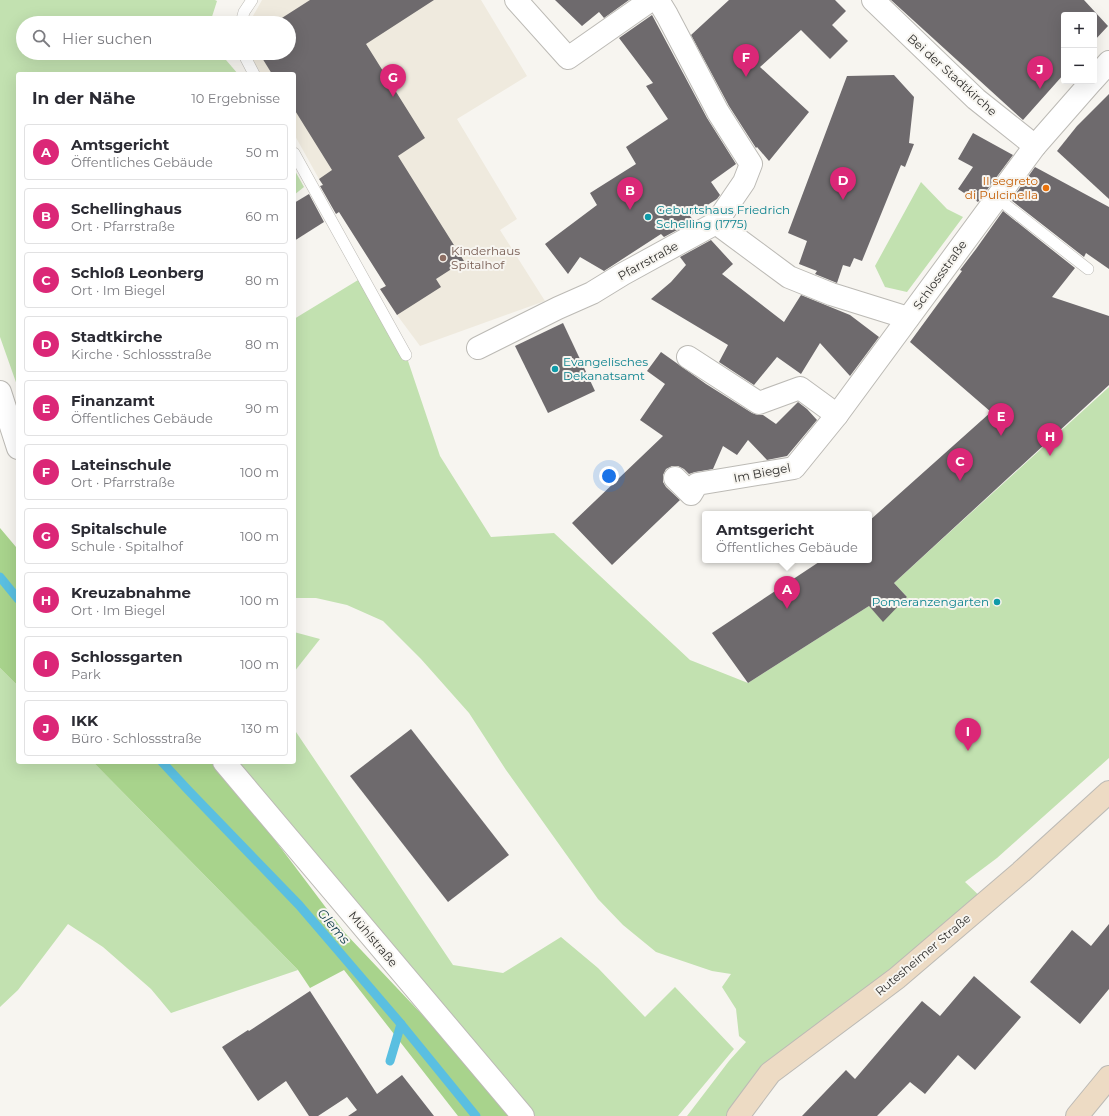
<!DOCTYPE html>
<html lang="de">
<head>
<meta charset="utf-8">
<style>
	:root { --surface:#fff; --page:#f2f2f3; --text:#2b2b33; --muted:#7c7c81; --line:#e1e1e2; --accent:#db2777 }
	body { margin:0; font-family:Montserrat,sans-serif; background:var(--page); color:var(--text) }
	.controls { position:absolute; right:12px; top:12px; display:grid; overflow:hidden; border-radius:4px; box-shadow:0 4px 16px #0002 }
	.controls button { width:36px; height:36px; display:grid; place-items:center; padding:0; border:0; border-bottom:1px solid var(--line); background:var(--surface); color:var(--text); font:20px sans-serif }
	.you { position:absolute; left:609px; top:476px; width:14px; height:14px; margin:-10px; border:3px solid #fff; border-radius:50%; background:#1a73e8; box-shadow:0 0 0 6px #1a73e833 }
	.badge { display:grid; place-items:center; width:26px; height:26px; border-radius:50%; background:var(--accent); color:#fff; font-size:13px; font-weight:700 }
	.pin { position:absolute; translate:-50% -33px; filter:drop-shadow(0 1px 2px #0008) }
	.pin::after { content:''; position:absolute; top:21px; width:14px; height:12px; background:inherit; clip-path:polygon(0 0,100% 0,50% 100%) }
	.popup { position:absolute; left:702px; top:511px; width:170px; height:52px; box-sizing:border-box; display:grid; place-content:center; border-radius:4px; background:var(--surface); filter:drop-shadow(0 1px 3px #0005); font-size:13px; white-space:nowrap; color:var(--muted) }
	.popup b { font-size:15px; color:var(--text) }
	.popup::after { content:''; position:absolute; left:50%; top:100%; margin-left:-8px; border:8px solid transparent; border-top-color:var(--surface) }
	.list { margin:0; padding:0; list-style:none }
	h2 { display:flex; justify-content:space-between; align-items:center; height:52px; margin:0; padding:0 16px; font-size:17px }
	h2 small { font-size:13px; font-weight:400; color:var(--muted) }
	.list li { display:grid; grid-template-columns:26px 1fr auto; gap:12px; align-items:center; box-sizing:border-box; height:56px; margin:0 8px 8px; padding:0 8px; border:1px solid var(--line); border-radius:4px }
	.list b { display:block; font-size:15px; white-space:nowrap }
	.list p { margin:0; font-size:13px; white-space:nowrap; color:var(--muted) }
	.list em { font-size:13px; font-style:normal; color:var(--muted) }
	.icon { flex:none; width:22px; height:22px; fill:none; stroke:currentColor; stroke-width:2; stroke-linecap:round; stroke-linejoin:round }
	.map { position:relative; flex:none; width:1109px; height:1116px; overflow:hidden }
	.search { position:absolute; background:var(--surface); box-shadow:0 4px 16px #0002; left:16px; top:16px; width:280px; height:44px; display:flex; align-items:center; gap:10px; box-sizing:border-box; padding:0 14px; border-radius:22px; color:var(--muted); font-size:15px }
	.panel { position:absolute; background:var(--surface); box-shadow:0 4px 16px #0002; left:16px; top:72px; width:280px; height:692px; border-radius:4px }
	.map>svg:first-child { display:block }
	.built { fill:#efeade }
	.green { fill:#c2e1b0 }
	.forest { fill:#a8d38c }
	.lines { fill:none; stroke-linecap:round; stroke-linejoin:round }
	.stream { stroke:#5abfe1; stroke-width:9 }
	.building { fill:#6e6a6d }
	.lane-casing { stroke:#bcbab5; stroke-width:12 }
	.street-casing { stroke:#bcbab5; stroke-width:24 }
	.secondary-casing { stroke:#bcbab5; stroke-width:24 }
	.lane { stroke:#fff; stroke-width:11 }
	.street { stroke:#fff; stroke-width:22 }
	.secondary { stroke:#eddbc4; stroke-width:22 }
	.food-dot { fill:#e8710a; stroke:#f7f5f0; stroke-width:1.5 }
	.culture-dot { fill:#0f9aa8; stroke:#f7f5f0; stroke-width:1.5 }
	.education-dot { fill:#8d6e63; stroke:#f7f5f0; stroke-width:1.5 }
	.labels { text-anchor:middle; stroke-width:4; stroke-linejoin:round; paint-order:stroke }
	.street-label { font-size:12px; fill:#32312f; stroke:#f7f5f0 }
	.food-label { font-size:12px; fill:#c56008; stroke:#f7f5f0; text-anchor:end }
	.culture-label { font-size:12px; fill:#0d838f; stroke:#f7f5f0; text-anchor:start }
	.education-label { font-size:12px; fill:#785e54; stroke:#f7f5f0; text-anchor:start }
	.water-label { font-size:13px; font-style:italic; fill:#14414f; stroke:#f7f5f0 }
</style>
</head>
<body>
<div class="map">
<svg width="1109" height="1116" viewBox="0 0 1109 1116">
	<rect width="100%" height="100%" fill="#f7f5f0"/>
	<polygon class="built" points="262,0 481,0 527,76 457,119 517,219 500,230 545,301 420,346 397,315 380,289 386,286 319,179 294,134 294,74 261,74 249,53 289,53 289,23 249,23"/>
	<g class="green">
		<polygon points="0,0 215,0 217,1 210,23 23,23 23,53 220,53 238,74 18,74 18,388 0,337"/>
		<polygon points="294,169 304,187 294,195"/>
		<polygon points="921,182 947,209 963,217 907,292 885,287 875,266"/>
		<polygon points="363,277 406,355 440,456 491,537 554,533 690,660 748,683 869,606 883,621 907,597 894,583 1109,387 1109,758 997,858 965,882 987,903 770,1073 738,1116 687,1116 729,1061 746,1042 739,1036 736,1009 722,987 731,974 712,971 656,952 623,925 598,899 506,770 469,713 421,659 383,621 347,605 316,598 294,598 294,319"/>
		<polygon points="294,632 320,639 294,672"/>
		<polygon points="0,668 18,686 18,762 93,762 298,970 171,1013 151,989 103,947 68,924 18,990 0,1007"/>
		<polygon points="294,729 453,965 503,973 561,937 598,968 645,1017 675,987 734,1049 678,1116 523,1116 233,762 294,762"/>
	</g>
	<g class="forest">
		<polygon points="0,528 16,547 18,546 18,686 0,668"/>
		<polygon points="93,762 216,762 345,933 518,1116 458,1116 344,970 310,988 298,970"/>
	</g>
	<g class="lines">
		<g class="stream">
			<polyline points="0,577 18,599"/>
			<polyline points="162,762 188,790 299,905 401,1024 476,1116"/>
			<polyline points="390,1061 401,1024"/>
		</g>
	</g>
	<g class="building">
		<polygon points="310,0 434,0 366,44 425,138 398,156 464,261 436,279 441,287 397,315 380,289 386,286 339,212 336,214 320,186 323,185 319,179 332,170 294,109 294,74 272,74 259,53 289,53 289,23 274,23"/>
		<polygon points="555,0 629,0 604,18 599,12 582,26"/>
		<polygon points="729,0 835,0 846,11 832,25 848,41 830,59 801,30 760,67 809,112 769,161 757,147 756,148 729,106 691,35"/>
		<polygon points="891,0 1084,0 1108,26 1094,41 1094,15 1064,15 1064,74 1023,120"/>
		<polygon points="652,15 707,118 736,164 711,182 720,195 717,199 690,216 694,221 664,237 661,234 604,271 580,257 568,274 545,244 597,205 590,193 636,164 626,147 668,119 646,86 653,83 619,38"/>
		<polygon points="894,75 914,97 909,143 914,144 905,167 901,165 862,261 854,258 850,267 843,265 837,283 815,274 817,271 799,264 807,241 788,233 847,76"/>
		<polygon points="1109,94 1109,199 1057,151 1077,126"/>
		<polygon points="973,133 1013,155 978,202 958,189 973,167 958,159"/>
		<polygon points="1035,167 1109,207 1109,269 1086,253 1084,257 1011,200"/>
		<polygon points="309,194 324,222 294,241 294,203"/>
		<polygon points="1003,211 1075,268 1052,297 1109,316 1109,385 894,583 907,597 883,622 869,606 748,683 712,633 822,560 869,560 869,521 991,412 910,342 962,271 960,270 976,249"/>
		<polygon points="711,240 733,264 722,274 784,322 801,295 850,315 879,337 850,376 820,343 801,374 777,357 754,385 719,362 728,345 651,299 671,282 686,265 680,257"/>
		<polygon points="563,323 595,391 548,413 515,346"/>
		<polygon points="661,352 706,384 752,413 758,415 763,415 776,424 798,402 807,409 817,420 787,456 767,460 748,440 737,455 723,446 713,469 695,472 689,474 684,469 678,466 672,466 666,469 663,475 663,482 666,487 680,500 612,565 572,523 663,436 640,420 665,384 647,371"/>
		<polygon points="411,729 509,855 448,902 350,776"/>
		<polygon points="1109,924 1109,989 1080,1024 1030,982 1072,930 1091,946"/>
		<polygon points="974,976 1021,1017 975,1070 958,1055 925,1094 910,1082 877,1116 802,1116 846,1070 855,1079 922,1001 940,1016"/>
		<polygon points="310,991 377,1094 402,1075 434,1116 348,1116 357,1110 347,1097 318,1116 309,1116 286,1081 258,1101 222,1047 248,1030 249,1031"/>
	</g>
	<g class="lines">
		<g class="lane-casing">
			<g id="lane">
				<polyline points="241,23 244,12 252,0"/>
				<polyline points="243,53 254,74"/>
				<polyline points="294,153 406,355"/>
				<polyline points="997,198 1088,269"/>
			</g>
		</g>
		<g class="street-casing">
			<g id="street">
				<polyline points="516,0 568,58 651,0"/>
				<polyline points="873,0 976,99 1035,146"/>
				<polyline points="1094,79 1109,62"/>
				<polyline points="716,223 789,277 831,294 908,318"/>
				<polyline points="478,348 558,308 592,293 623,274 716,223 744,182 751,164 718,112 667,15 658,0"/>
				<polyline points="688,357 759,403 800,388 837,415"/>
				<polyline points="0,392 18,448"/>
				<polyline points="675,478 691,494 697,484 794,468 837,415 1035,146 1092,81"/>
				<polyline points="224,762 523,1116"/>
			</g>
		</g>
		<g class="secondary-casing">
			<g id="secondary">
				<polyline points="738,1116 770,1073 897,978 1021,872 1109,792"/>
				<polyline points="1077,1116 1109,1077"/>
			</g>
		</g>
		<use href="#lane" class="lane"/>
		<use href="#street" class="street"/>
		<use href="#secondary" class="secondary"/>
	</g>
	<circle class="food-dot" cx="1046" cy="188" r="4"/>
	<g class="culture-dot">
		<circle cx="648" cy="217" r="4"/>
		<circle cx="555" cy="369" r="4"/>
		<circle cx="997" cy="602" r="4"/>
	</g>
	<circle class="education-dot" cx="443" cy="258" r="4"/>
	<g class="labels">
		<g class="street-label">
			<text transform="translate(952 75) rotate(42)" y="4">Bei der Stadtkirche</text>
			<text transform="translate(648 261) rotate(-29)" y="4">Pfarrstraße</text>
			<text transform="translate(940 275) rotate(-54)" y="4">Schlossstraße</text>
			<text transform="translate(762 473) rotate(-11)" y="4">Im Biegel</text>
			<text transform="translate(373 939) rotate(50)" y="4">Mühlstraße</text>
			<text transform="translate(923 955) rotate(-40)" y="4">Rutesheimer Straße</text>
		</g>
		<g class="food-label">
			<text x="1038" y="185">Il segreto<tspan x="1038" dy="14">di Pulcinella</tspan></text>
		</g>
		<g class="culture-label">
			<text x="656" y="214">Geburtshaus Friedrich<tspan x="656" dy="14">Schelling (1775)</tspan></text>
			<text x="563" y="366">Evangelisches<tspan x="563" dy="14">Dekanatsamt</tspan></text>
			<text x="989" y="606" text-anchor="end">Pomeranzengarten</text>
		</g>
		<g class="education-label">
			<text x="451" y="255">Kinderhaus<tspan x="451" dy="14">Spitalhof</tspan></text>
		</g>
		<g class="water-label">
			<text transform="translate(334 926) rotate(50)" y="5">Glems</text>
		</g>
	</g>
</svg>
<div class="controls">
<button>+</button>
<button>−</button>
</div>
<div class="you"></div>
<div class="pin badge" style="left:787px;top:609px">A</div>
<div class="popup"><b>Amtsgericht</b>Öffentliches Gebäude</div>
<div class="pin badge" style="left:630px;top:210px">B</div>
<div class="pin badge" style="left:960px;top:481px">C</div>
<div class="pin badge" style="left:843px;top:200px">D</div>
<div class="pin badge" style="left:1001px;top:436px">E</div>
<div class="pin badge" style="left:746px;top:77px">F</div>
<div class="pin badge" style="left:393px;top:97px">G</div>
<div class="pin badge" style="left:1050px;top:456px">H</div>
<div class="pin badge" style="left:968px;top:751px">I</div>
<div class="pin badge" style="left:1040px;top:89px">J</div>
<div class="search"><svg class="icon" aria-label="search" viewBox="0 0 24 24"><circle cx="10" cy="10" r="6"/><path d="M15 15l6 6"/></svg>Hier suchen</div>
<section class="panel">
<h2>In der Nähe<small>10 Ergebnisse</small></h2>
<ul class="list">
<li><span class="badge">A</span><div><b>Amtsgericht</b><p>Öffentliches Gebäude</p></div><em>50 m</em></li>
<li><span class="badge">B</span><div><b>Schellinghaus</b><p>Ort · Pfarrstraße</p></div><em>60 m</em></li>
<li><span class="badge">C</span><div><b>Schloß Leonberg</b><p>Ort · Im Biegel</p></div><em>80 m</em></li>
<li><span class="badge">D</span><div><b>Stadtkirche</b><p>Kirche · Schlossstraße</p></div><em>80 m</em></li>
<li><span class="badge">E</span><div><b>Finanzamt</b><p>Öffentliches Gebäude</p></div><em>90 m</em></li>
<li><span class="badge">F</span><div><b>Lateinschule</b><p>Ort · Pfarrstraße</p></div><em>100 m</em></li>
<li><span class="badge">G</span><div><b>Spitalschule</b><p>Schule · Spitalhof</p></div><em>100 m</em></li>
<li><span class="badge">H</span><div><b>Kreuzabnahme</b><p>Ort · Im Biegel</p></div><em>100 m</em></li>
<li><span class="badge">I</span><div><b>Schlossgarten</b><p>Park</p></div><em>100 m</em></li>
<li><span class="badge">J</span><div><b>IKK</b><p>Büro · Schlossstraße</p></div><em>130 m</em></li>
</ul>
</section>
</div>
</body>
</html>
